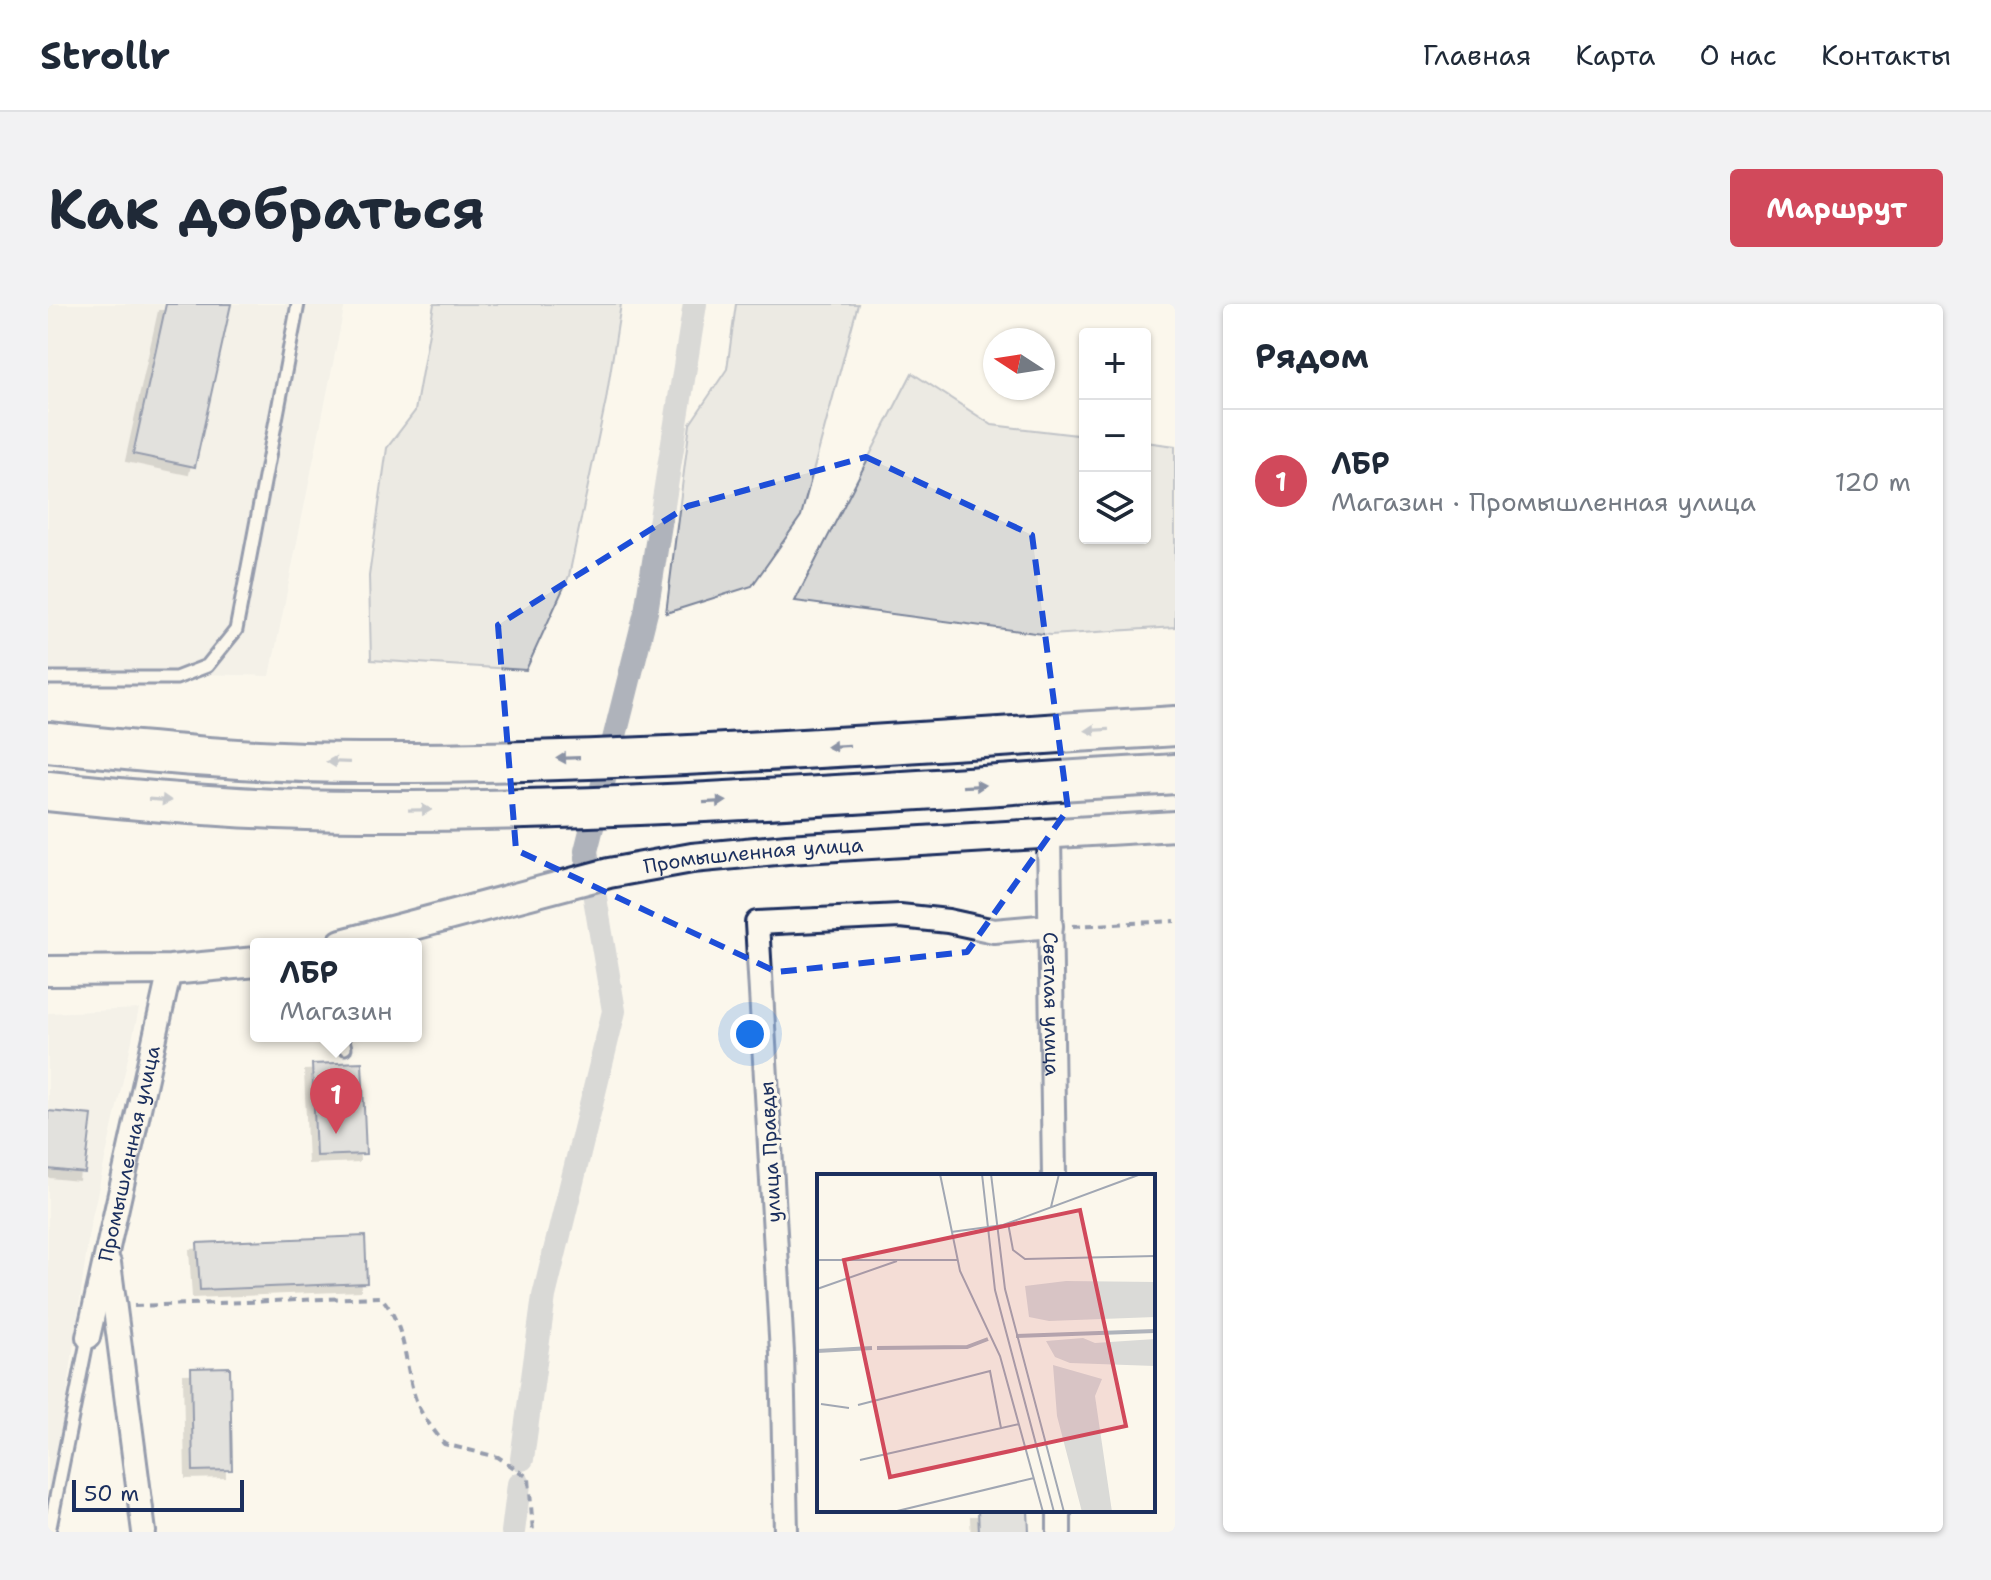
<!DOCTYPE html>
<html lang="ru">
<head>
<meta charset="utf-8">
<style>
	:root { --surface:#fff; --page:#f2f2f3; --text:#1f2937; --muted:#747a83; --line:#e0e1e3; --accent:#d1495b }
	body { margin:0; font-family:"Shantell Sans",sans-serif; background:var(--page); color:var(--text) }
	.controls { position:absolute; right:24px; top:24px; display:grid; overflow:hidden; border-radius:8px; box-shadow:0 2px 6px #0004 }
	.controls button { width:72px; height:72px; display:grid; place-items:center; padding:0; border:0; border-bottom:2px solid var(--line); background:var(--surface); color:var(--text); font:40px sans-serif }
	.compass { position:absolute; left:935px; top:24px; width:72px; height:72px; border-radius:50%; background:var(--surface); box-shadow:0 2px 6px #0004; rotate:282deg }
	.scale { position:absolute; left:24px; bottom:20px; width:172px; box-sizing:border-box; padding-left:8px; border:4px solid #1b2f5e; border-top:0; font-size:22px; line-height:28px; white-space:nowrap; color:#1b2f5e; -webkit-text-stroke:6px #fbf7ec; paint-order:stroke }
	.you { position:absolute; left:702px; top:730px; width:28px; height:28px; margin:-20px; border:6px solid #fff; border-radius:50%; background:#1a73e8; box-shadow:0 0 0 12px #1a73e833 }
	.badge { display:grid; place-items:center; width:52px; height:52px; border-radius:50%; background:var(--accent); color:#fff; font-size:26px; font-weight:700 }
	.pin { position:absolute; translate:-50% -66px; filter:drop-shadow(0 2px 4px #0008) }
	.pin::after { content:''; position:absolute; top:42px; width:28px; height:24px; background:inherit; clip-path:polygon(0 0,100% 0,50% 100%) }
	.popup { position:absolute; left:202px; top:634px; width:172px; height:104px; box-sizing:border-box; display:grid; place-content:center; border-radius:8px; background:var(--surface); filter:drop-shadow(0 2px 6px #0005); font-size:26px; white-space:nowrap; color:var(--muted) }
	.popup b { font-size:30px; color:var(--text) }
	.popup::after { content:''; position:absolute; left:50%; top:100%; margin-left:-16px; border:16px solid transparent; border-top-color:var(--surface) }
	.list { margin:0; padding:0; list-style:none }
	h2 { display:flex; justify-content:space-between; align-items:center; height:104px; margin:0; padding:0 32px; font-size:34px }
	h2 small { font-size:26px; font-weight:400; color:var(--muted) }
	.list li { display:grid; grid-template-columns:52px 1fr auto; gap:24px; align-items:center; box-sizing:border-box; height:144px; padding:0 32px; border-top:2px solid var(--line) }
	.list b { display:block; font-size:30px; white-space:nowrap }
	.list p { margin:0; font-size:26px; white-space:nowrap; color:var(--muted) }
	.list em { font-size:26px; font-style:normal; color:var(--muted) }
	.icon { flex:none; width:44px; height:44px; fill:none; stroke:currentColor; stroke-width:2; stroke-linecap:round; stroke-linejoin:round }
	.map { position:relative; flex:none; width:1127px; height:1228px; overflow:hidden; border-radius:8px }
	header { display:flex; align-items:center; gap:48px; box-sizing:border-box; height:112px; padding:0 40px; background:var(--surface); border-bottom:2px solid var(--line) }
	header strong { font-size:38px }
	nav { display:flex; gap:44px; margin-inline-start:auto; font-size:28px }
	.intro { display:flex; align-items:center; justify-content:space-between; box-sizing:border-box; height:192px; padding:0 48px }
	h1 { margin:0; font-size:56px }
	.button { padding:20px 36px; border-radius:8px; background:var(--accent); color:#fff; font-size:28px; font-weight:700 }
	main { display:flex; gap:48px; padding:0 48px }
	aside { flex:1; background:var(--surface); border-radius:8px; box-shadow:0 2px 6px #0004 }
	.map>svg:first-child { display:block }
	.built { fill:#eae8e2 }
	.green { fill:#dadad7; stroke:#7a849a; stroke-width:2 }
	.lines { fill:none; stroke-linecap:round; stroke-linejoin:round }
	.canal { stroke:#afb3bb; stroke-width:24 }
	.building { fill:#c3c5c9; stroke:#1b2f5e; stroke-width:2; filter:url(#shadow) }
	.service-casing { stroke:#1b2f5e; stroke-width:17 }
	.minor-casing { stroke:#1b2f5e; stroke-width:28 }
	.tertiary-casing { stroke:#1b2f5e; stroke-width:34 }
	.trunk-casing { stroke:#1b2f5e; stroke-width:44 }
	.path { stroke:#1b2f5e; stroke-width:4; stroke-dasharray:8 6; stroke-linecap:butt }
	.service { stroke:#fbf7ec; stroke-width:11 }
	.minor { stroke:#fbf7ec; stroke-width:22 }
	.tertiary { stroke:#fbf7ec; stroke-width:28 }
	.trunk { stroke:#fbf7ec; stroke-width:38 }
	.oneway { fill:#8b93a5 }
	.marked { fill:none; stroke:#1d4ed8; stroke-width:6; stroke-dasharray:16 10; stroke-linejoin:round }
	.labels { text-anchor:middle; stroke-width:6; stroke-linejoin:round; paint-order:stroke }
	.street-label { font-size:20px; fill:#1b2f5e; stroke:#fbf7ec }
	.inset-river { fill:none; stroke:#afb3bb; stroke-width:4 }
	.inset-road { fill:none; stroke:#a1a7b3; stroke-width:2 }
	.view { fill:#d1495b; fill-opacity:0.15; stroke:#d1495b; stroke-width:4 }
	.inset-edge { fill:none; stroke:#1b2f5e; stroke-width:4 }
</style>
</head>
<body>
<header>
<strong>Strollr</strong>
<nav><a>Главная</a><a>Карта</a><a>О нас</a><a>Контакты</a></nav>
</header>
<div class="intro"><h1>Как добраться</h1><a class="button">Маршрут</a></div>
<main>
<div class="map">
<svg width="1127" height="1228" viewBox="0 0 1127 1228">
	<defs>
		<filter id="shadow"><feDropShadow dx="-7" dy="7" stdDeviation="0" flood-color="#0004"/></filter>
	</defs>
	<rect width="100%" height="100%" fill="#fbf7ec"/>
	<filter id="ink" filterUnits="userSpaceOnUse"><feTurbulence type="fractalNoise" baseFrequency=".0125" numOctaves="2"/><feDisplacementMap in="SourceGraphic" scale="16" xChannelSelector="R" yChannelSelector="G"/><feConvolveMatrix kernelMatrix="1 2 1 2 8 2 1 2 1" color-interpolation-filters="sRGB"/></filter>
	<g filter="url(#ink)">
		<g class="built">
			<polygon points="0,0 297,0 222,372 0,366"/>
			<polygon points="91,705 42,922 0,1228 0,709"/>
		</g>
		<g class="green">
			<polygon points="386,0 573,0 558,96 521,272 478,366 323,356 321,272 339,144 367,107"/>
			<polygon points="688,0 810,0 753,212 704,282 618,309 642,120 679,65"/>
			<polygon points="864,69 944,121 1037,132 1037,234 1097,234 1097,138 1127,142 1127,323 1002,331 747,297"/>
		</g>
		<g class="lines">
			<g class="canal">
				<polyline points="540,561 538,547 598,308 647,0"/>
				<polyline points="474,1155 496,992 566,707 547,594"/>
				<polyline points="465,1228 471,1180"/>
			</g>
		</g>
		<g class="building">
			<polygon points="118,0 183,0 147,163 85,150"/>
			<polygon points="314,758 318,850 268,852 264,760"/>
			<polygon points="0,807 44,811 37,869 0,865"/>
			<polygon points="317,932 319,979 152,986 149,939"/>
			<polygon points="182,1063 184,1166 145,1167 143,1064"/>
			<polygon points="930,1206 980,1206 981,1228 931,1228"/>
		</g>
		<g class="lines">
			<g class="service-casing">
				<g id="service">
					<polyline points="0,374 128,374 159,362 188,326 250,0"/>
					<polyline points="294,732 297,744"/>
					<polyline points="1,1228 40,1033"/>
				</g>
			</g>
			<g class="minor-casing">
				<g id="minor">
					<path id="s1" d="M 1001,530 L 1006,872"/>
					<polyline points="61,959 96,1228"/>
					<path id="s2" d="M 40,1033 L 122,666"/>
					<polyline points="1011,1206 1011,1228"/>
					<polyline points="738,1228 734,1049 709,619 852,612 900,617 946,627 1003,622"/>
				</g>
			</g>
			<g class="tertiary-casing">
				<g id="tertiary">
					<path id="s3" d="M 294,640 L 561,569 L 644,554 L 739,545 L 1127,522"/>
					<polyline points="0,667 122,666 208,658"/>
				</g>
			</g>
			<g class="trunk-casing">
				<g id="trunk">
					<path d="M 0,438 C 103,449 209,459 313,459 C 585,460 856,438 1127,422"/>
					<path d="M 0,487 C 103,498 209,507 313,507 C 585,508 856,486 1127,470"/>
				</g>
			</g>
			<g class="path">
				<polyline points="1025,622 1127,617"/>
				<path d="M 86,1002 L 333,993 C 361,1026 355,1062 369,1099 C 374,1113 388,1128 396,1140 L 450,1153 L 481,1174 L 485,1228"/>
			</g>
			<use href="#service" class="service"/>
			<use href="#minor" class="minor"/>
			<use href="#tertiary" class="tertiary"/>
			<use href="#trunk" class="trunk"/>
		</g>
		<defs><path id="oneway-solid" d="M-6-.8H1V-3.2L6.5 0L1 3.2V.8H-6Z" transform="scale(2)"/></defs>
		<g class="oneway">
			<use href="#oneway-solid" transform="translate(1049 426) rotate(177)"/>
			<use href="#oneway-solid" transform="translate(790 442) rotate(177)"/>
			<use href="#oneway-solid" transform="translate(520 454) rotate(178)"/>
			<use href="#oneway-solid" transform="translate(290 458) rotate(-178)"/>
			<use href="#oneway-solid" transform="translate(926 482) rotate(-3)"/>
			<use href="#oneway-solid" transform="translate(112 496) rotate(4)"/>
			<use href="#oneway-solid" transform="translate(667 498) rotate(-3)"/>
			<use href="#oneway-solid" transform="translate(372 506) rotate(-1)"/>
		</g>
	</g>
	<path d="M0 0H1127V1228H0ZM 818,153 L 984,231 L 1020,505 L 919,648 L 729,668 L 468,546 L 450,321 L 640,202 Z" fill="#fbf7ec" fill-opacity=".55" fill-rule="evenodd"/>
	<path class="marked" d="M 818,153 L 984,231 L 1020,505 L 919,648 L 729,668 L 468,546 L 450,321 L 640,202 Z"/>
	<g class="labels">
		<g class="street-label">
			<text dy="7" stroke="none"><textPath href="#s3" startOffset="422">Промышленная улица</textPath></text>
			<text dy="7" stroke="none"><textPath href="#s1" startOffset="170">Светлая улица</textPath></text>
			<text transform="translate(722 848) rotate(-93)" y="7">улица Правды</text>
			<text dy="7" stroke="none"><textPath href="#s2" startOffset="188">Промышленная улица</textPath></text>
		</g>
	</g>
	<g transform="translate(769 870)">
		<rect width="338" height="338" fill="#fbf7ec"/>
		<path d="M 249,107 L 338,108 L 338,143 L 232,147 L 212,143 L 208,112 ZM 266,164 L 278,169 L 338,165 L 338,192 L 253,189 L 238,183 L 229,167 ZM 236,191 L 285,205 L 278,222 L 295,338 L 265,338 L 240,242 Z" fill="#dadad7"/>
		<path class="inset-river" d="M 199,162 L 338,157M 60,174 L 150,173 L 171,165M 0,177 L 55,174"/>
		<path class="inset-road" d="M 123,0 L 143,97 L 183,182 L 226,338M 165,0 L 178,116 L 237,338M 174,0 L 188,115 L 247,338M 234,33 L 242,0M 191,49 L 196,76 L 208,85 L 338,82M 134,58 L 186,51 L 324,0M 0,86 L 140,86M 0,115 L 80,87M 4,230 L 32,234M 41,231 L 173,197 L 184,254M 43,286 L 202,250M 76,338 L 217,304"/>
		<path class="view" d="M 263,36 L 309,252 L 73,303 L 27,86 Z"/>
		<rect width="338" height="338" class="inset-edge"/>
	</g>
</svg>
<div class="controls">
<button>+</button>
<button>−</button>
<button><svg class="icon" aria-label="layers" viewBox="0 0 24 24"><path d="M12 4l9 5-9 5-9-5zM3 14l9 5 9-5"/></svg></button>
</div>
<svg class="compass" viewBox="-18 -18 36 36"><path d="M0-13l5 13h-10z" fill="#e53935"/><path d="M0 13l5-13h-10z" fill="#747a83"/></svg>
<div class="scale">50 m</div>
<div class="you"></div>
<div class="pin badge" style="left:288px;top:830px">1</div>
<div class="popup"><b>ЛБР</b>Магазин</div>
</div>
<aside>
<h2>Рядом<small></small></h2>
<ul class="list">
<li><span class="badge">1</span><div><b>ЛБР</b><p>Магазин · Промышленная улица</p></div><em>120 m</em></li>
</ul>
</aside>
</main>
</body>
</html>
